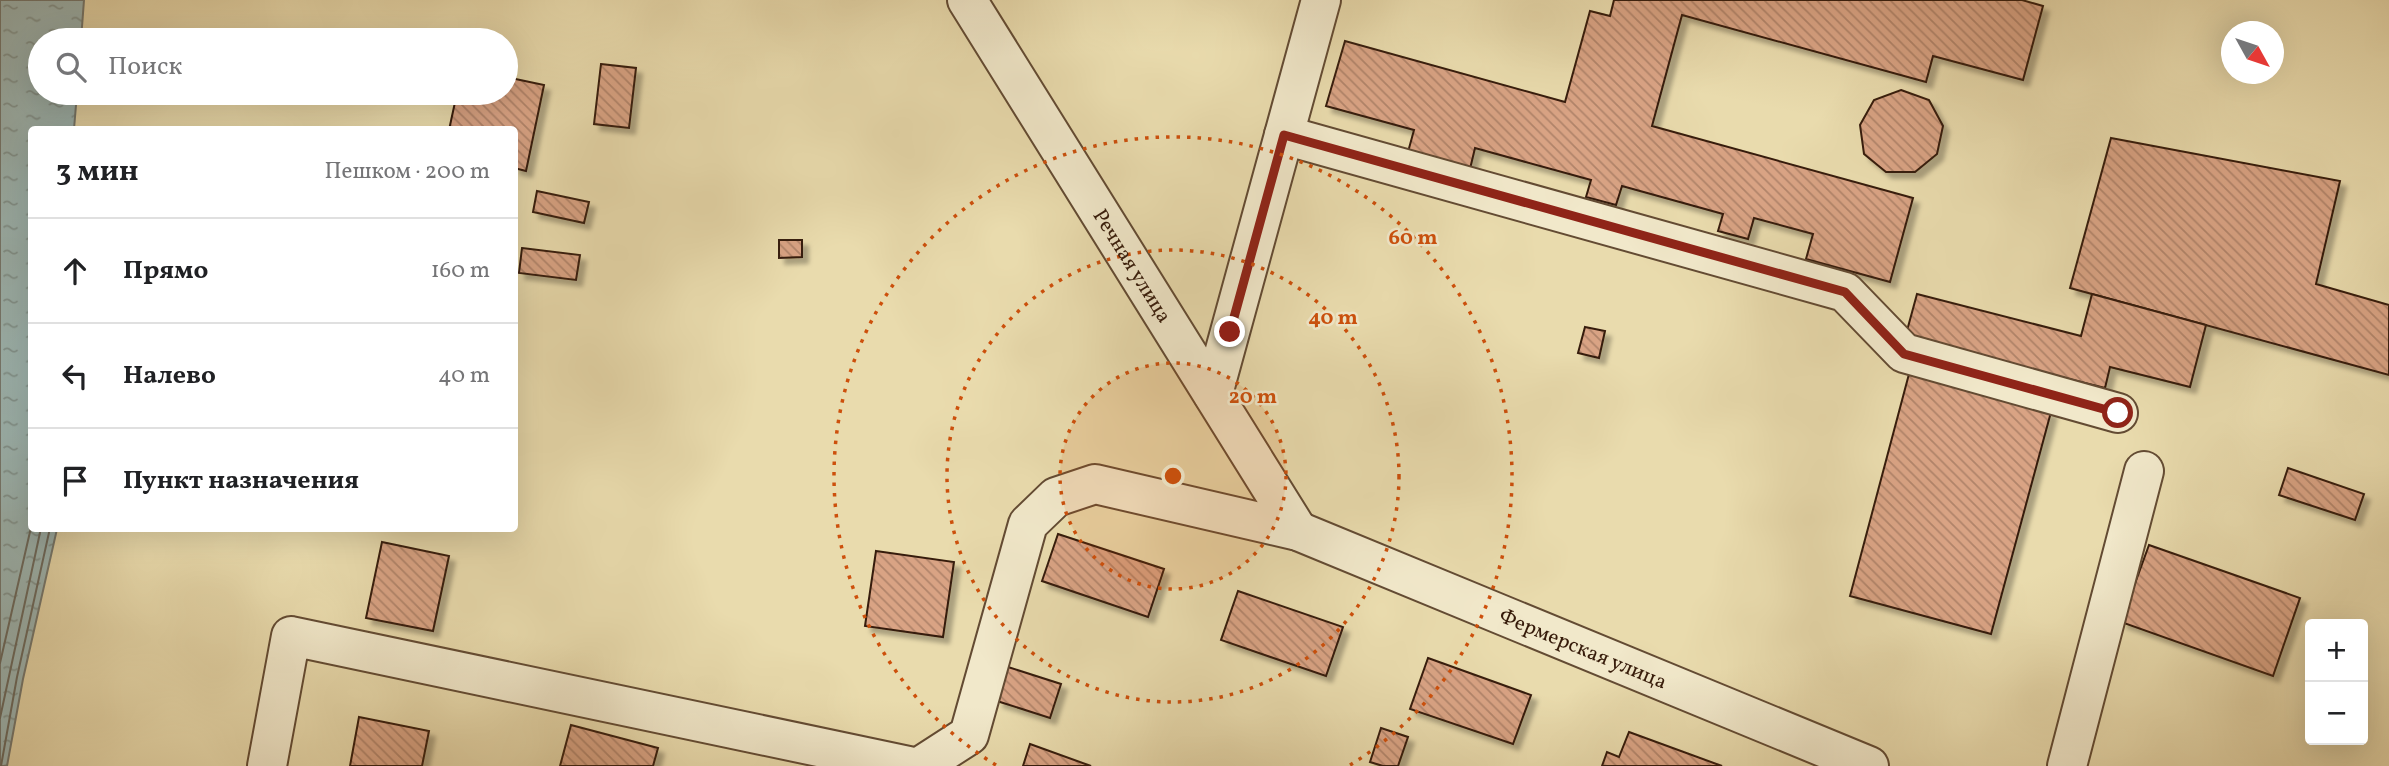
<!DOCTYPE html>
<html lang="ru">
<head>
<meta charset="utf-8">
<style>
	:root { --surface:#fff; --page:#f6f6f6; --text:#202124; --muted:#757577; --line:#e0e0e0 }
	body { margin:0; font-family:Vollkorn,serif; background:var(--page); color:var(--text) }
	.controls { position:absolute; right:21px; bottom:21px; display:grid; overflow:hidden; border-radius:7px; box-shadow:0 7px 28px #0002 }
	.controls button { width:63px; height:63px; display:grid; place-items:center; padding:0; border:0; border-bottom:2px solid var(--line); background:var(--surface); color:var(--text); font:35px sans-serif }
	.compass { position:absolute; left:2221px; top:21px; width:63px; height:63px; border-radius:50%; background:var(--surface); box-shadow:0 7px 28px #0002; rotate:130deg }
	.stop { position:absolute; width:21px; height:21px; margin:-16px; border:5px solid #8f2418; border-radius:50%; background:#fff }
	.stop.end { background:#8f2418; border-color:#fff; box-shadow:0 2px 7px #0008 }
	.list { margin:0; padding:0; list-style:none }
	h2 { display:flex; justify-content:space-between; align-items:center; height:91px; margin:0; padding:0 28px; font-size:30px }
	h2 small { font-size:23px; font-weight:400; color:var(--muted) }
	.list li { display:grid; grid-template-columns:46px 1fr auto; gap:21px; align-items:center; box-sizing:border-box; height:105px; padding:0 28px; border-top:2px solid var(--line) }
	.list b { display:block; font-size:26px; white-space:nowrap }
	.list em { font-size:23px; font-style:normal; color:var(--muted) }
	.icon { flex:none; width:38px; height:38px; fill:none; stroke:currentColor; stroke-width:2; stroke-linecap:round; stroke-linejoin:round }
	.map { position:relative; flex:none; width:2389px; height:766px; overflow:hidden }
	.search { position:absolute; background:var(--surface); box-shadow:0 7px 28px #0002; left:28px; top:28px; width:490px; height:77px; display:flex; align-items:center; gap:18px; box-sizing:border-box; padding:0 24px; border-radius:38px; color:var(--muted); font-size:26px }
	.panel { position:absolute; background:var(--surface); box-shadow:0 7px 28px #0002; left:28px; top:126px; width:490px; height:406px; border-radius:7px }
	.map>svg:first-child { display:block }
	.water { fill:url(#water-ripples); stroke:#747971; stroke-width:2 }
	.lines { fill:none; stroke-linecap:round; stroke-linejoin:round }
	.shore { stroke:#6a6a60; stroke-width:2 }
	.building { fill:url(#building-back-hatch); stroke:#361b0a; stroke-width:2; filter:url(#shadow) }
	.minor-casing { stroke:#634b33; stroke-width:42 }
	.minor { stroke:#f1e8ca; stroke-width:38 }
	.route { stroke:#8f2418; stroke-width:9 }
	.ring { fill:none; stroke:#cd500c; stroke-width:3.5; stroke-dasharray:3.5 7 }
	.labels { text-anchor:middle; stroke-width:5; stroke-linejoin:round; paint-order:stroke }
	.street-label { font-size:21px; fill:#361b0a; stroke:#f1e8ca }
	.centre { fill:#cd500c; stroke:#f1e8ca; stroke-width:3.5 }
	.ring-label { font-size:21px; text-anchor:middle; font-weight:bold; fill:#cd500c; stroke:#f1e8ca; stroke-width:5; stroke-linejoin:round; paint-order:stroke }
</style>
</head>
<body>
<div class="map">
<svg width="2389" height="766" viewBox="0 0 2389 766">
	<defs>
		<pattern id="water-ripples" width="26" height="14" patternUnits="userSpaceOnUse" patternTransform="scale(1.75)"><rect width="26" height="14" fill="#9db8b6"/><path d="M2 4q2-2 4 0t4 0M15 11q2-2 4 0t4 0" fill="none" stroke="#819592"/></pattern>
		<pattern id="building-back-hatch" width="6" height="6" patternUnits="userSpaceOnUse" patternTransform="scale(1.75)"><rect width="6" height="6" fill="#d9a384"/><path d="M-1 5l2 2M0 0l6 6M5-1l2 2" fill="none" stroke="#b1846a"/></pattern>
		<filter id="shadow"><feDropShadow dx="6" dy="6" stdDeviation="2" flood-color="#0004"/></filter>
	</defs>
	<rect width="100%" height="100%" fill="#e9dbad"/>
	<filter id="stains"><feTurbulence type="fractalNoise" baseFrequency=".00286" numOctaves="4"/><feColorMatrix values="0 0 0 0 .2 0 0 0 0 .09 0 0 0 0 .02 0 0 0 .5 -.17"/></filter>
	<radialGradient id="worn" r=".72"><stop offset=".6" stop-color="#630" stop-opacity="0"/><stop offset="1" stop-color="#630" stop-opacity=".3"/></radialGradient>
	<polygon class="water" points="0,0 84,0 81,40 40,40 40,93 77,93 74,129 32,130 32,528 57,529 23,679 7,766 0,766"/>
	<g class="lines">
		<g class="shore">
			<polyline points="0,663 32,523"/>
			<polyline points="0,718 41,528"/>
			<polyline points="1,766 17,677 50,528"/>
		</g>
	</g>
	<g class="building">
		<polygon points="1614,0 2022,0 2043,6 2023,80 1933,56 1926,82 1682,15 1652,126 1913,198 1890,282 1806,259 1813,234 1754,218 1748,239 1718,231 1723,214 1622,186 1616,205 1586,197 1591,180 1475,148 1470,169 1408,152 1414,130 1326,106 1345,41 1565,102 1590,11 1610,16"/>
		<polygon points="601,64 636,68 629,128 594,124"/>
		<polygon points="506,77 544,85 526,171 514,168 514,130 449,130 457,93 506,93"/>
		<polygon points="1901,90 1929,100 1943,126 1937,154 1915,172 1886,172 1864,154 1860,125 1874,100"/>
		<polygon points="2111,138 2340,181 2316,284 2389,305 2389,375 2070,288"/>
		<polygon points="537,191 589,202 584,223 533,212"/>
		<polygon points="779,240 802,240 802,257 779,258"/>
		<polygon points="522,248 580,255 576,280 519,273"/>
		<polygon points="1917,294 2081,336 2092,294 2206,325 2190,387 2110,367 2105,388 1905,338"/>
		<polygon points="1585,327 1605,331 1599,358 1578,353"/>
		<polygon points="1909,374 2051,412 1991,634 1850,596"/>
		<polygon points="2288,468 2364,494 2355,520 2279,495"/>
		<polygon points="1058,534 1164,569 1148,617 1042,581"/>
		<polygon points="382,542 449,556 433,631 366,618"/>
		<polygon points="2149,545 2300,598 2273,676 2121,622"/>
		<polygon points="876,551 954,562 943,637 865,626"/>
		<polygon points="1238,591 1343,627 1326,676 1221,640"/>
		<polygon points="1428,658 1531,695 1513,744 1410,709"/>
		<polygon points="1008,667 1061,684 1050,718 997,701"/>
		<polygon points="359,717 429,731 422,766 350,766"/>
		<polygon points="571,725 658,748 653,766 560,766"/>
		<polygon points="1381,728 1408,737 1398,766 1383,766 1370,762"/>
		<polygon points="1629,732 1722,766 1602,766 1607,752 1619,757"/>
		<polygon points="1030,744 1091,766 1023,766"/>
	</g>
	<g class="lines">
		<g class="minor-casing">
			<g id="minor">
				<path id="s1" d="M 967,0 L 1298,531"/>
				<polyline points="1284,135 1845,292 1904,353 2118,413"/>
				<polyline points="1213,394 1321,0"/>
				<polyline points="267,766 291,636 909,766"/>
				<path id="s2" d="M 921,766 L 969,735 L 1028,524 L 1056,497 L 1095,484 L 1298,531 L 1869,766"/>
				<polyline points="2067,766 2144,471"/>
			</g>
		</g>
		<use href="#minor" class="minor"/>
	</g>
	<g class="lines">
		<polyline class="route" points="1230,332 1284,135 1845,292 1904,354 2118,413"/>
	</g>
	<circle cx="1173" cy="476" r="113" fill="#cd500c" fill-opacity=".12"/>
	<g class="ring">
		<circle cx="1173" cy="476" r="113"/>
		<circle cx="1173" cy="476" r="226"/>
		<path d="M996 765A339 339 0 1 1 1350 765"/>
	</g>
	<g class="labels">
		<g class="street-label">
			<text dy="7" stroke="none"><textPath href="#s1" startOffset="313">Речная улица</textPath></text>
			<text dy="7" stroke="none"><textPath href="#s2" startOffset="873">Фермерская улица</textPath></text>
		</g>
	</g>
	<circle cx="1173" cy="476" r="10" class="centre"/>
	<g class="ring-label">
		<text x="1413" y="244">60 m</text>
		<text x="1333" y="324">40 m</text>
		<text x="1253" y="403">20 m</text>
	</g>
	<rect width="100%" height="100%" filter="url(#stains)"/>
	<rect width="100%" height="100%" fill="url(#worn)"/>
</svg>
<div class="controls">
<button>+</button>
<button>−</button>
</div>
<svg class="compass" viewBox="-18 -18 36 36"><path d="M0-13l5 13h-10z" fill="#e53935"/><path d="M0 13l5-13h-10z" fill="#757577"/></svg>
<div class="stop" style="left:2118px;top:413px"></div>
<div class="stop end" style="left:1230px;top:332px"></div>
<div class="search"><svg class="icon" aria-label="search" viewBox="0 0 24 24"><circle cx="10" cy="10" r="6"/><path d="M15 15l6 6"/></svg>Поиск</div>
<section class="panel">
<h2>3 мин<small>Пешком · 200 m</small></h2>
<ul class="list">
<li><svg class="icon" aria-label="ahead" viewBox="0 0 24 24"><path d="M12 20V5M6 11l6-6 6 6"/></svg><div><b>Прямо</b></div><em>160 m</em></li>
<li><svg class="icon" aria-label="left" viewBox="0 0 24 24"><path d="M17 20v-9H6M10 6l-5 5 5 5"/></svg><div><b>Налево</b></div><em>40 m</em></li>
<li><svg class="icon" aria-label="arrive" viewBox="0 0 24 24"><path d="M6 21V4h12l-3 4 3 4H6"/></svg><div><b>Пункт назначения</b></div></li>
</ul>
</section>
</div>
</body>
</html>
